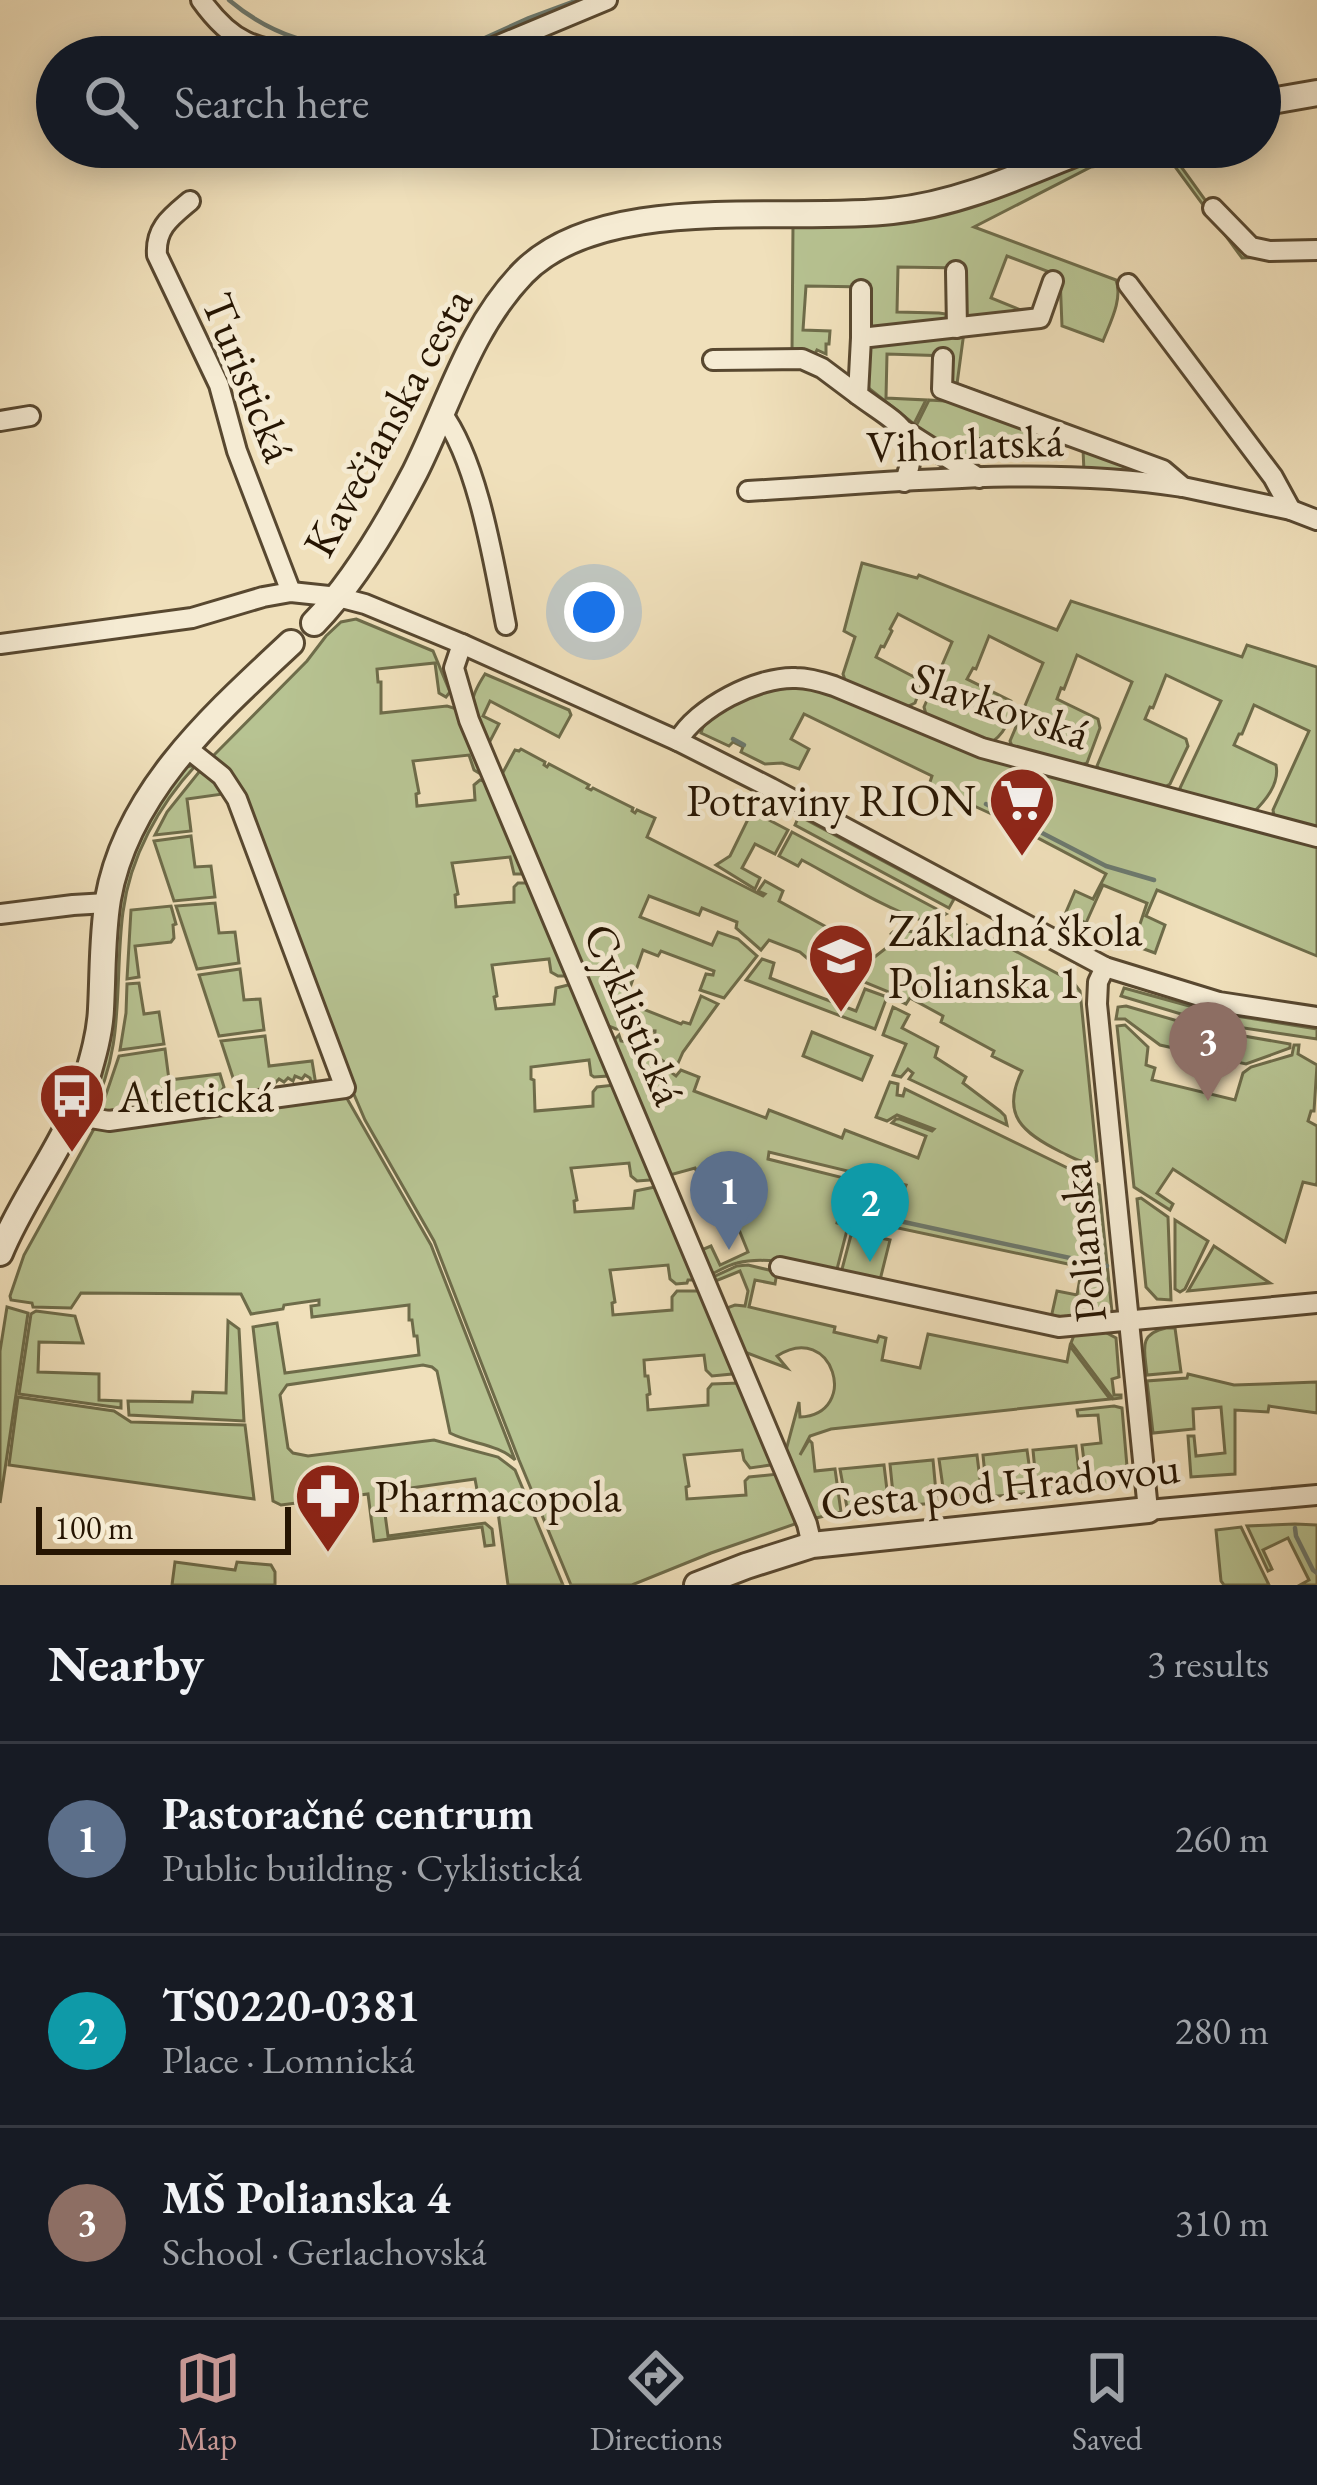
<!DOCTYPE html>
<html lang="en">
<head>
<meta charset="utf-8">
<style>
	:root { --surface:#171b24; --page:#242831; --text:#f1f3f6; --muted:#9ea1a6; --line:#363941; --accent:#c59692 }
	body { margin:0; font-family:"EB Garamond",serif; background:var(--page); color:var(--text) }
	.scale { position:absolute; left:36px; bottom:30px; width:255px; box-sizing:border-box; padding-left:12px; border:6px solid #261502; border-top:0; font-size:33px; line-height:42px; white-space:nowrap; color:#261502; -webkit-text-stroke:9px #f5ebd3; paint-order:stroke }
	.you { position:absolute; left:594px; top:612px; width:42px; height:42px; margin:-30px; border:9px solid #fff; border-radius:50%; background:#1a73e8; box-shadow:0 0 0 18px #1a73e833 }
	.badge { display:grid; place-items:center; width:78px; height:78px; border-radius:50%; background:var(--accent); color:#fff; font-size:39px; font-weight:700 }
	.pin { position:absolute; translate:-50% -99px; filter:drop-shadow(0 3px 6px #0008) }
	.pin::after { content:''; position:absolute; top:63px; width:42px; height:36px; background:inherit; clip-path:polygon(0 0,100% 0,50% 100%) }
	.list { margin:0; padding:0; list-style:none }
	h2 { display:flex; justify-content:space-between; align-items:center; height:156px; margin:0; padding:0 48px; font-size:51px }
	h2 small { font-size:39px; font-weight:400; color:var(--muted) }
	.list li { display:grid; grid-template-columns:78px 1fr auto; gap:36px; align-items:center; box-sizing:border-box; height:192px; padding:0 48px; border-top:3px solid var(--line) }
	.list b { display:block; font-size:45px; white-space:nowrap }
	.list p { margin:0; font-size:39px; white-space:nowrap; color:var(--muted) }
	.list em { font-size:39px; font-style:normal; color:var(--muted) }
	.icon { flex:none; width:66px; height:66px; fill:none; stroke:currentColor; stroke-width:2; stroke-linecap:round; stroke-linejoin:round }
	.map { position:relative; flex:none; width:1317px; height:1585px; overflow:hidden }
	.search { position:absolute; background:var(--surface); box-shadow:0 6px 30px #0003; left:36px; right:36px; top:36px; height:132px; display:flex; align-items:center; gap:30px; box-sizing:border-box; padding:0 42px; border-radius:66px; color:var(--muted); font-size:45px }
	.sheet { height:732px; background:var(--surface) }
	nav { display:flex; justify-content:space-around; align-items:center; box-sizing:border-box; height:168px; border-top:3px solid var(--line); background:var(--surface); font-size:33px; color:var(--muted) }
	nav a { display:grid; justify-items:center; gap:6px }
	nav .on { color:var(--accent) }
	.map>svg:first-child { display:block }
	.green { fill:#b7c392; stroke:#6e6c4a; stroke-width:3 }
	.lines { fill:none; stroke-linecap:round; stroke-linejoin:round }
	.stream { stroke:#6c796e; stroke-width:4.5 }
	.minor-casing { stroke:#584830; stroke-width:24 }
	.tertiary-casing { stroke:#584830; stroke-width:30 }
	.minor { stroke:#f5ebd3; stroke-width:18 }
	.tertiary { stroke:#f5ebd3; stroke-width:24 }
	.labels { text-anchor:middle; stroke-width:10; stroke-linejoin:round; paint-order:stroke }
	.street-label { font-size:45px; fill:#261502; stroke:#f5ebd3 }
	.poi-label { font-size:45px; fill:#261502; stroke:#f5ebd3; text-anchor:start }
</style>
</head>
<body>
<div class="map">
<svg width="1317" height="1585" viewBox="0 0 1317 1585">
	<rect width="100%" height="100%" fill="#f0e0bb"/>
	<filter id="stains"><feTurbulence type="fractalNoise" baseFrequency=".00167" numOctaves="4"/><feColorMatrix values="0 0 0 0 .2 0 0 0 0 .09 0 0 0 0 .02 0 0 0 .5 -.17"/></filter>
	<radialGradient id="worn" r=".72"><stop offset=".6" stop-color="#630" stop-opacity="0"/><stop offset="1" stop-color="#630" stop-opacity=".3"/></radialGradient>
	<g class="green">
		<path d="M 1128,147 L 1167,147 L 1231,236 L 1317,255 L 1242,258 L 1168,157 L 1091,167 L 974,227 L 1116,280 C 1123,299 1110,323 1103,341 L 1062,326 L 1060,276 L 1007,256 L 991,298 L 1028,313 L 965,318 L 963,268 L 898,267 L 897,312 L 939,313 L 946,314 L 946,323 L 869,328 L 868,287 L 806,286 L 803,330 L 830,331 L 829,344 L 826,344 L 826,354 L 817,350 L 813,358 L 792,353 L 793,225 Z"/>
		<polygon points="964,332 957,384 1002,400 1000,404 954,387 951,383 950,356 887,354 886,398 926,400 914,424 866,386 868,350 877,342"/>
		<polygon points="929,400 961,402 1158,474 1084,472 1083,449 1067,446 1067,441 1059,442 1059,439 1051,439 1050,435 973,439 975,464 966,462 914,430"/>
		<path d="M 862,563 L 917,578 L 919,575 L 1057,630 L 1071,601 L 1242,657 L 1247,645 L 1317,667 L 1317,831 L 1275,820 L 1273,810 L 1309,731 L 1254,705 L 1242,734 L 1239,734 L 1234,745 L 1276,765 C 1280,784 1265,801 1252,814 L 1183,796 L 1180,788 L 1221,701 L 1166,675 L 1153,708 L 1150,707 L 1145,719 L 1186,739 L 1188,746 L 1170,784 L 1160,790 L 1103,774 L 1097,766 L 1132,682 L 1077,655 L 1064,689 L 1061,688 L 1057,699 L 1098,719 L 1100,728 L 1087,763 L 1075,767 L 1014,751 L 1010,741 L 1043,663 L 989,636 L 976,669 L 973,668 L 967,679 L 1011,701 C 1014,717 1002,738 988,744 L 927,718 L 924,707 L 952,642 L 898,614 L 890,629 L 892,631 L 884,647 L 881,646 L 876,657 L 918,679 L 921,687 L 915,703 L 904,708 L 846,683 L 843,674 L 855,637 L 844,631 Z"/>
		<polygon points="356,619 433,651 450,692 446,697 439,693 435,663 377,669 378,682 381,682 381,713 447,706 457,709 482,769 479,773 474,770 469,755 413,761 419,793 416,794 417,806 475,800 474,785 480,780 487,782 525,871 523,874 514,874 510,857 452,863 458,894 455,895 456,907 514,902 514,887 518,883 530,883 567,973 565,976 558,976 551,972 549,959 492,965 497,996 494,997 496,1009 554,1004 556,988 572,984 609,1073 608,1076 594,1077 591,1075 589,1060 531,1067 531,1079 534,1080 535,1111 593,1106 593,1092 597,1087 614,1085 653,1177 650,1180 637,1181 631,1176 629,1163 571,1168 577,1200 574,1201 575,1212 633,1208 635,1191 655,1187 696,1280 688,1280 687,1283 676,1284 670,1279 668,1265 610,1270 615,1302 612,1303 613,1315 672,1310 672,1297 677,1291 701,1291 734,1370 732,1374 712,1376 706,1370 704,1355 644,1360 645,1376 648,1376 650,1394 647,1395 648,1410 708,1405 708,1389 712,1384 739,1383 773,1462 770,1465 750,1468 744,1460 742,1450 684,1455 689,1486 686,1487 687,1499 746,1495 745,1481 749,1477 778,1474 795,1519 795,1524 711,1553 632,1585 571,1585 519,1460 434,1241 365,1120 210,759 307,661 326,636 341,622"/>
		<path d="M 485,674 L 569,710 L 571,715 L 559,737 L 490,701 L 483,716 L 499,724 L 488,745 C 473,710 463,708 485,674 Z"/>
		<path d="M 805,683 L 979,754 L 1317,843 L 1317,956 L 1157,890 L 1146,916 L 1165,925 L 1155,953 L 1133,945 L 1147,903 L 1103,885 L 1086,923 L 1066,912 L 1075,891 L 1093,899 L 1106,874 L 998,817 L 929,785 L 932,776 L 804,714 L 791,739 L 809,749 L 799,769 L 782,763 L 765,764 L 741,752 L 743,747 L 733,742 L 729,746 L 701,733 C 711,694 772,689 805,683 Z"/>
		<path d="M 521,749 L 545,762 L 544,765 L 547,767 L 549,764 L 589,785 L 587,788 L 591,790 L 593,788 L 633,808 L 632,811 L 635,813 L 637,810 L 655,818 L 647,837 L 763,896 L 765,894 L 758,891 L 765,881 L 783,891 L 779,901 L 839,934 L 835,943 L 872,959 L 894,942 L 891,934 L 893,932 L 926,931 L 965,924 L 1073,982 L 1080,991 L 1097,1161 C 1083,1165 1074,1158 1061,1152 C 1023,1133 1000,1115 1022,1071 L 992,1056 L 994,1051 L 941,1022 L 943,1016 L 910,998 L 906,1004 L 890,996 L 889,992 L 808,959 L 800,952 L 769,940 L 761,950 L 736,928 L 737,922 L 702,908 L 699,915 L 649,896 L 640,917 L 712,945 L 718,932 L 738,939 L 757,956 L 724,998 L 700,990 L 706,974 L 713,975 L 714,971 L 661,951 L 658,956 L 643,950 L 625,1002 L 681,1024 L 683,1022 L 690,1024 L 701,996 L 718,1004 L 683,1052 L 675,1070 L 640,1044 L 654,1045 L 655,1031 L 616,1029 L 606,1025 L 501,776 L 515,750 L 519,751 Z"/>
		<path d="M 196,765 C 159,805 130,857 123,912 C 114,979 126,1049 91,1111 L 88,1105 L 122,883 L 143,828 L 161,797 L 186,767 Z"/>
		<polygon points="203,767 224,791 223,794 187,799 191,831 155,835 167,812"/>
		<polygon points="752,811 788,830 775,854 755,844 742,868 760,878 755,889 716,865 730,856"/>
		<polygon points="799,816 954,899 949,908 795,825"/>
		<path d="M 792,832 L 946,914 C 939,918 937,920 928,921 C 907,921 825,872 802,860 L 798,866 L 779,856 Z"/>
		<polygon points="191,836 195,867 211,866 215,897 174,901 154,841"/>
		<polygon points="215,903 219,933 235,932 239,963 197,969 176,906"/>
		<polygon points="171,906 176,924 173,925 174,938 171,942 135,946 139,977 127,979 131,910"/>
		<polygon points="762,959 774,963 770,978 856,1011 865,989 887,997 875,1029 746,980"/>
		<polygon points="240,969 244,1000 260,999 264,1030 219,1036 199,975"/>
		<polygon points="139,983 144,1014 159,1012 164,1044 120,1050 126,1013 127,984"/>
		<polygon points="1124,988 1211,1012 1317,1029 1317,1039 1211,1023 1121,996"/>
		<polygon points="1126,1006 1209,1030 1290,1044 1290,1048 1246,1064 1160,1045 1125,1019 1116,1019 1118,1007"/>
		<polygon points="893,1007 909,1015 902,1028 938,1047 935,1057 966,1077 963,1083 1000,1111 1005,1116 1007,1125 909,1079 913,1073 908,1069 901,1077 893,1075 906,1044 883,1035"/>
		<polygon points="1125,1025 1148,1047 1146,1065 1155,1068 1152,1080 1235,1100 1243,1073 1251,1067 1292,1055 1294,1045 1299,1045 1298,1054 1317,1065 1314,1111 1311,1111 1308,1121 1317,1126 1317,1182 1316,1185 1303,1182 1285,1242 1173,1169 1157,1193 1173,1204 1170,1210 1134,1187 1117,1026"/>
		<polygon points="812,1032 872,1056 862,1080 803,1056"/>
		<path d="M 619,1035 L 621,1041 L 632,1043 L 676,1076 L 681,1070 L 699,1077 L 694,1091 L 766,1118 L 769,1110 L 842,1138 L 845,1130 L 918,1158 L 926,1136 L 892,1123 L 896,1119 L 900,1119 L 932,1131 L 934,1129 L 897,1115 L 887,1121 L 876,1117 L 890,1082 L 898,1084 L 897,1095 L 903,1096 L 905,1089 L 1082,1175 L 1099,1185 L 1112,1312 L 1101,1320 L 1051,1318 L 1057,1291 L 1077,1295 L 1082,1267 L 870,1222 L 867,1235 L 890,1240 L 880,1280 L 841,1273 L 851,1235 L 859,1236 L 872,1199 L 898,1204 L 906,1185 L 769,1152 L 768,1159 L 848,1179 L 837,1223 L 848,1226 L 836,1273 C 805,1267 769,1255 737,1263 C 728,1265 718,1271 710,1275 L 699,1251 L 711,1246 L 720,1265 L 748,1252 L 731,1210 L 717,1215 L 715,1212 L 695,1168 L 670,1175 L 613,1041 Z"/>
		<polygon points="265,1036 269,1066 312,1061 316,1085 312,1085 310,1078 305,1075 302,1079 295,1076 293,1081 288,1078 284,1082 279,1079 275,1083 270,1080 259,1094 242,1094 237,1090 221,1041"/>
		<polygon points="165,1049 169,1080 220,1074 224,1087 217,1098 207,1103 206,1097 199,1099 199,1104 99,1115 119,1056"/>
		<path d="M 345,1095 L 431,1245 L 515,1460 C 498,1444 471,1444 450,1433 L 437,1371 L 432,1367 L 423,1365 L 287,1385 L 280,1395 L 288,1448 L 293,1453 L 308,1456 L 434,1440 L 498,1457 L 515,1470 L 563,1585 L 508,1585 L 497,1505 L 480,1506 L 475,1479 L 382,1492 L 388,1536 L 485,1523 L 492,1529 L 494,1545 L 485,1546 L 482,1527 L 374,1541 L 368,1494 L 281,1505 L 273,1501 L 253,1327 L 277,1323 L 285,1373 L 419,1355 L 417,1336 L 414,1336 L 412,1320 L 409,1320 L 409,1305 L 312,1317 L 311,1306 L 319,1305 L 319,1300 L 284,1305 L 283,1309 L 251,1314 L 241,1294 L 81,1293 L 71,1308 L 33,1307 L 32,1303 L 11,1300 L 10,1296 L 24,1255 L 95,1127 Z"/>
		<polygon points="1141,1198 1168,1217 1171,1300 1157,1299 1146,1287 1137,1199"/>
		<polygon points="1175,1220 1208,1241 1185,1289 1180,1292 1175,1289"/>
		<polygon points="1214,1246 1270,1283 1188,1291"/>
		<path d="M 748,1265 L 777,1272 L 775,1284 L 755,1280 L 749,1307 L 835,1327 L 834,1332 L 877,1342 L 879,1336 L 886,1338 L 882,1360 L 920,1368 L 928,1334 L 1067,1362 L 1070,1346 L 1110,1399 L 831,1429 L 810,1436 L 800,1455 L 809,1440 L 812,1443 L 815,1471 L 835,1469 L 841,1512 L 812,1519 L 785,1454 L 799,1402 L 800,1417 C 861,1414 833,1320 777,1356 L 787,1368 L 742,1351 L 724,1309 L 735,1305 L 745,1306 L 748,1291 L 740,1271 L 713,1282 L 711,1278 L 737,1266 Z"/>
		<polygon points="7,1307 28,1313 0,1503 0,1351"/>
		<polygon points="36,1311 75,1316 83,1343 39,1342 38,1372 99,1374 99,1400 121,1401 121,1408 19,1394 31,1314"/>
		<polygon points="228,1321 239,1329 244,1421 129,1415 128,1401 192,1402 193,1392 226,1393"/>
		<path d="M 1166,1328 L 1175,1328 L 1181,1372 L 1147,1375 C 1145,1351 1137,1334 1166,1328 Z"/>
		<polygon points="1076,1330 1103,1331 1116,1338 1119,1377 1112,1379 1114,1395 1121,1395 1121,1398 1113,1399 1071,1343"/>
		<polygon points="1188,1374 1234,1385 1317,1382 1317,1413 1269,1406 1268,1412 1235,1410 1235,1474 1191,1477 1188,1436 1194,1436 1196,1456 1225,1453 1221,1407 1193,1409 1194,1429 1153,1433 1147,1381 1187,1378"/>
		<polygon points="18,1397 114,1411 131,1422 245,1425 254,1499 9,1465"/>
		<polygon points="1114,1406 1122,1408 1128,1478 1122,1484 1090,1488 1087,1486 1082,1445 1101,1443 1098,1415 1078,1416 1077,1410"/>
		<polygon points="1076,1446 1081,1489 1037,1492 1033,1450"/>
		<polygon points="1027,1450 1033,1493 987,1497 983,1455"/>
		<polygon points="977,1455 982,1496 945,1502 939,1459"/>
		<polygon points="933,1460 937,1503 897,1506 894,1504 890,1464"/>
		<polygon points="884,1465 889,1507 848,1513 840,1469"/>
		<polygon points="1295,1524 1317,1525 1317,1585 1300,1585 1309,1580 1288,1538 1263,1550 1272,1569 1268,1571 1247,1526"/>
		<polygon points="1241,1527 1269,1585 1224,1585 1221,1581 1216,1530"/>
		<polygon points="175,1562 235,1570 237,1562 271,1565 275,1572 275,1585 172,1585"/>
	</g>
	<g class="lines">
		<g class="stream">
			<path d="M 229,0 C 277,41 323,46 384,57"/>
			<polyline points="436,57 443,57 529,18 578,0"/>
			<polyline points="733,739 744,745"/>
			<polyline points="986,804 1106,866 1154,880"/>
			<polyline points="867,1214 1107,1266"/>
			<polyline points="1295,1528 1296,1536 1313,1570 1317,1573"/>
		</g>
		<g class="minor-casing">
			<g id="minor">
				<path d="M 201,0 C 236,49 259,48 315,57"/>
				<polyline points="470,57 607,0"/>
				<path d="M 190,201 C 171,217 155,228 157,255 L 219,385 L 237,451 L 291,592"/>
				<polyline points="1213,208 1251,247 1270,251 1317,250"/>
				<polyline points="956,271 957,328"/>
				<polyline points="1128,284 1273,477 1291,510"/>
				<polyline points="861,338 861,290"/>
				<polyline points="943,358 942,389 1163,470 1183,487 1291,510 1317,520"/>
				<polyline points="713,360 802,359 822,368 858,395"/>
				<path d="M 441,412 C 478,461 494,564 506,625"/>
				<polyline points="0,421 30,416"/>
				<polyline points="907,432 979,478"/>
				<path d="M 904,482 C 926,432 894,422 858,395 L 861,338 L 1040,318 L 1053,281"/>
				<path d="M 748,491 C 892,483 1040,465 1183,487"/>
				<polyline points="0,644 192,618 263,597 291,592 338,597 365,604 462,644 678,741 771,788 1105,967 1219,1002 1317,1017"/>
				<polyline points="462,644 454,668 469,720 807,1524 812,1545"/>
				<path d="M 678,741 C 696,708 758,676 796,678 C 809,678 822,682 834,686 L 982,748 L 1317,837"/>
				<polyline points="0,914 73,905 107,903"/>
				<polyline points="1105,967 1098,982 1097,1004 1148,1510 1317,1495"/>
				<polyline points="73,1115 109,1121 345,1088 237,799 222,776 187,748"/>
				<polyline points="780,1267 1059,1327 1317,1303"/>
			</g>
		</g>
		<g class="tertiary-casing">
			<g id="tertiary">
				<polyline points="1260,103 1317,93"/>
				<path d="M 314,623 C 353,583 389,522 415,472 C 449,404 469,329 523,273 C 603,191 787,223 892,211 C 961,204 1026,173 1091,147"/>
				<path d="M 0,1253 C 24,1194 68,1142 86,1081 C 93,1057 100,1033 101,1009 C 103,972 102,936 108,899 C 127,791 215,714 291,643"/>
				<polyline points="697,1585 746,1566 812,1545 1148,1510"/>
			</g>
		</g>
		<use href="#minor" class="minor"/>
		<use href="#tertiary" class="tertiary"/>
	</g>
	<defs>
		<g id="supermarket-pin" transform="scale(3.45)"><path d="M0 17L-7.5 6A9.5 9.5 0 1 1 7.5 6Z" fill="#8f2418" stroke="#f5ebd3"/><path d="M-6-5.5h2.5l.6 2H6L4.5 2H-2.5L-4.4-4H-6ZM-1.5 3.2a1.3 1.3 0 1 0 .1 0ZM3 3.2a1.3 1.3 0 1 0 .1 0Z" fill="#fff"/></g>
		<g id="school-pin" transform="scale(3.45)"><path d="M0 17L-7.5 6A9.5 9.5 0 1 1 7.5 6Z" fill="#8f2418" stroke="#f5ebd3"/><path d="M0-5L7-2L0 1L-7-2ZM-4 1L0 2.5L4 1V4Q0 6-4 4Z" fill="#fff"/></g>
		<g id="bus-pin" transform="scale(3.45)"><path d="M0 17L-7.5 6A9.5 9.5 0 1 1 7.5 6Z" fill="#8f2418" stroke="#f5ebd3"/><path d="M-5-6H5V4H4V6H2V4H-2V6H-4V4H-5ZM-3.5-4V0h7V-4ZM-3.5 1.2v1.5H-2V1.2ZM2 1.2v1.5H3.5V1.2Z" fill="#fff"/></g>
		<g id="pharmacy-pin" transform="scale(3.45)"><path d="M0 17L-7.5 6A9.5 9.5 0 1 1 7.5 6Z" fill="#8f2418" stroke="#f5ebd3"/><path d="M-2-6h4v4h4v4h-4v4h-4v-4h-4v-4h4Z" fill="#fff"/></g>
	</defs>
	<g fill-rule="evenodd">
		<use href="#supermarket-pin" x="1022" y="800"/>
		<use href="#school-pin" x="841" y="956"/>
		<use href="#bus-pin" x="72" y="1096"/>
		<use href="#pharmacy-pin" x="328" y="1496"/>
	</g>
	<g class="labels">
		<g class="street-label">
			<text transform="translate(249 377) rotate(68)" y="16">Turistická</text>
			<text transform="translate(387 422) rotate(-61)" y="16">Kavečianska cesta</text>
			<text transform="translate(965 443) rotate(-2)" y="16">Vihorlatská</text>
			<text transform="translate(1001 705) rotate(19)" y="16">Slavkovská</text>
			<text transform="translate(635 1014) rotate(67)" y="16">Cyklistická</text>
			<text transform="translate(1082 1242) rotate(-96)" y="16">Polianska</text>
			<text transform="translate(1000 1485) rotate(-6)" y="16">Cesta pod Hradovou</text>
		</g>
		<g class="poi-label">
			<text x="976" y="816" text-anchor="end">Potraviny RION</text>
			<text x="888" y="946">Základná škola<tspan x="888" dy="52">Polianska 1</tspan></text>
			<text x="118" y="1112">Atletická</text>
			<text x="374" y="1512">Pharmacopola</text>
		</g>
	</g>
	<rect width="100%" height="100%" filter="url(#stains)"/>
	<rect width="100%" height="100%" fill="url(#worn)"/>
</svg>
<div class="scale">100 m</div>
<div class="you"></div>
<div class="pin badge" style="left:729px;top:1250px;background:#5c6f8a">1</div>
<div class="pin badge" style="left:870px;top:1262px;background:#0f9aa8">2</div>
<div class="pin badge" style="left:1208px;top:1101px;background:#8d6e63">3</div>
<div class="search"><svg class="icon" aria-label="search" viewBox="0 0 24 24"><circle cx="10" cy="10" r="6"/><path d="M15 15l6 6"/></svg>Search here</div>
</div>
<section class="sheet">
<h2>Nearby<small>3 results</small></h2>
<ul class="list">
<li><span class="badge" style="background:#5c6f8a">1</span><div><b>Pastoračné centrum</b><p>Public building · Cyklistická</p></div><em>260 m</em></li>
<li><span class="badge" style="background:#0f9aa8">2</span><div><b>TS0220-0381</b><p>Place · Lomnická</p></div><em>280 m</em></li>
<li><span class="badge" style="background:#8d6e63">3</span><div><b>MŠ Polianska 4</b><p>School · Gerlachovská</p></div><em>310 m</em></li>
</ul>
</section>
<nav>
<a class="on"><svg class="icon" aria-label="map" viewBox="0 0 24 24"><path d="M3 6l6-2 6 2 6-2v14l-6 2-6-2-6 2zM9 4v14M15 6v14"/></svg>Map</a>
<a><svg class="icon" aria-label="directions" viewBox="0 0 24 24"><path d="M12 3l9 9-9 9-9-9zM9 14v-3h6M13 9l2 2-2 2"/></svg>Directions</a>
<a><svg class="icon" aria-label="saved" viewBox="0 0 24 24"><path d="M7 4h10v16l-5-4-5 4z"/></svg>Saved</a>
</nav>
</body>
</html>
